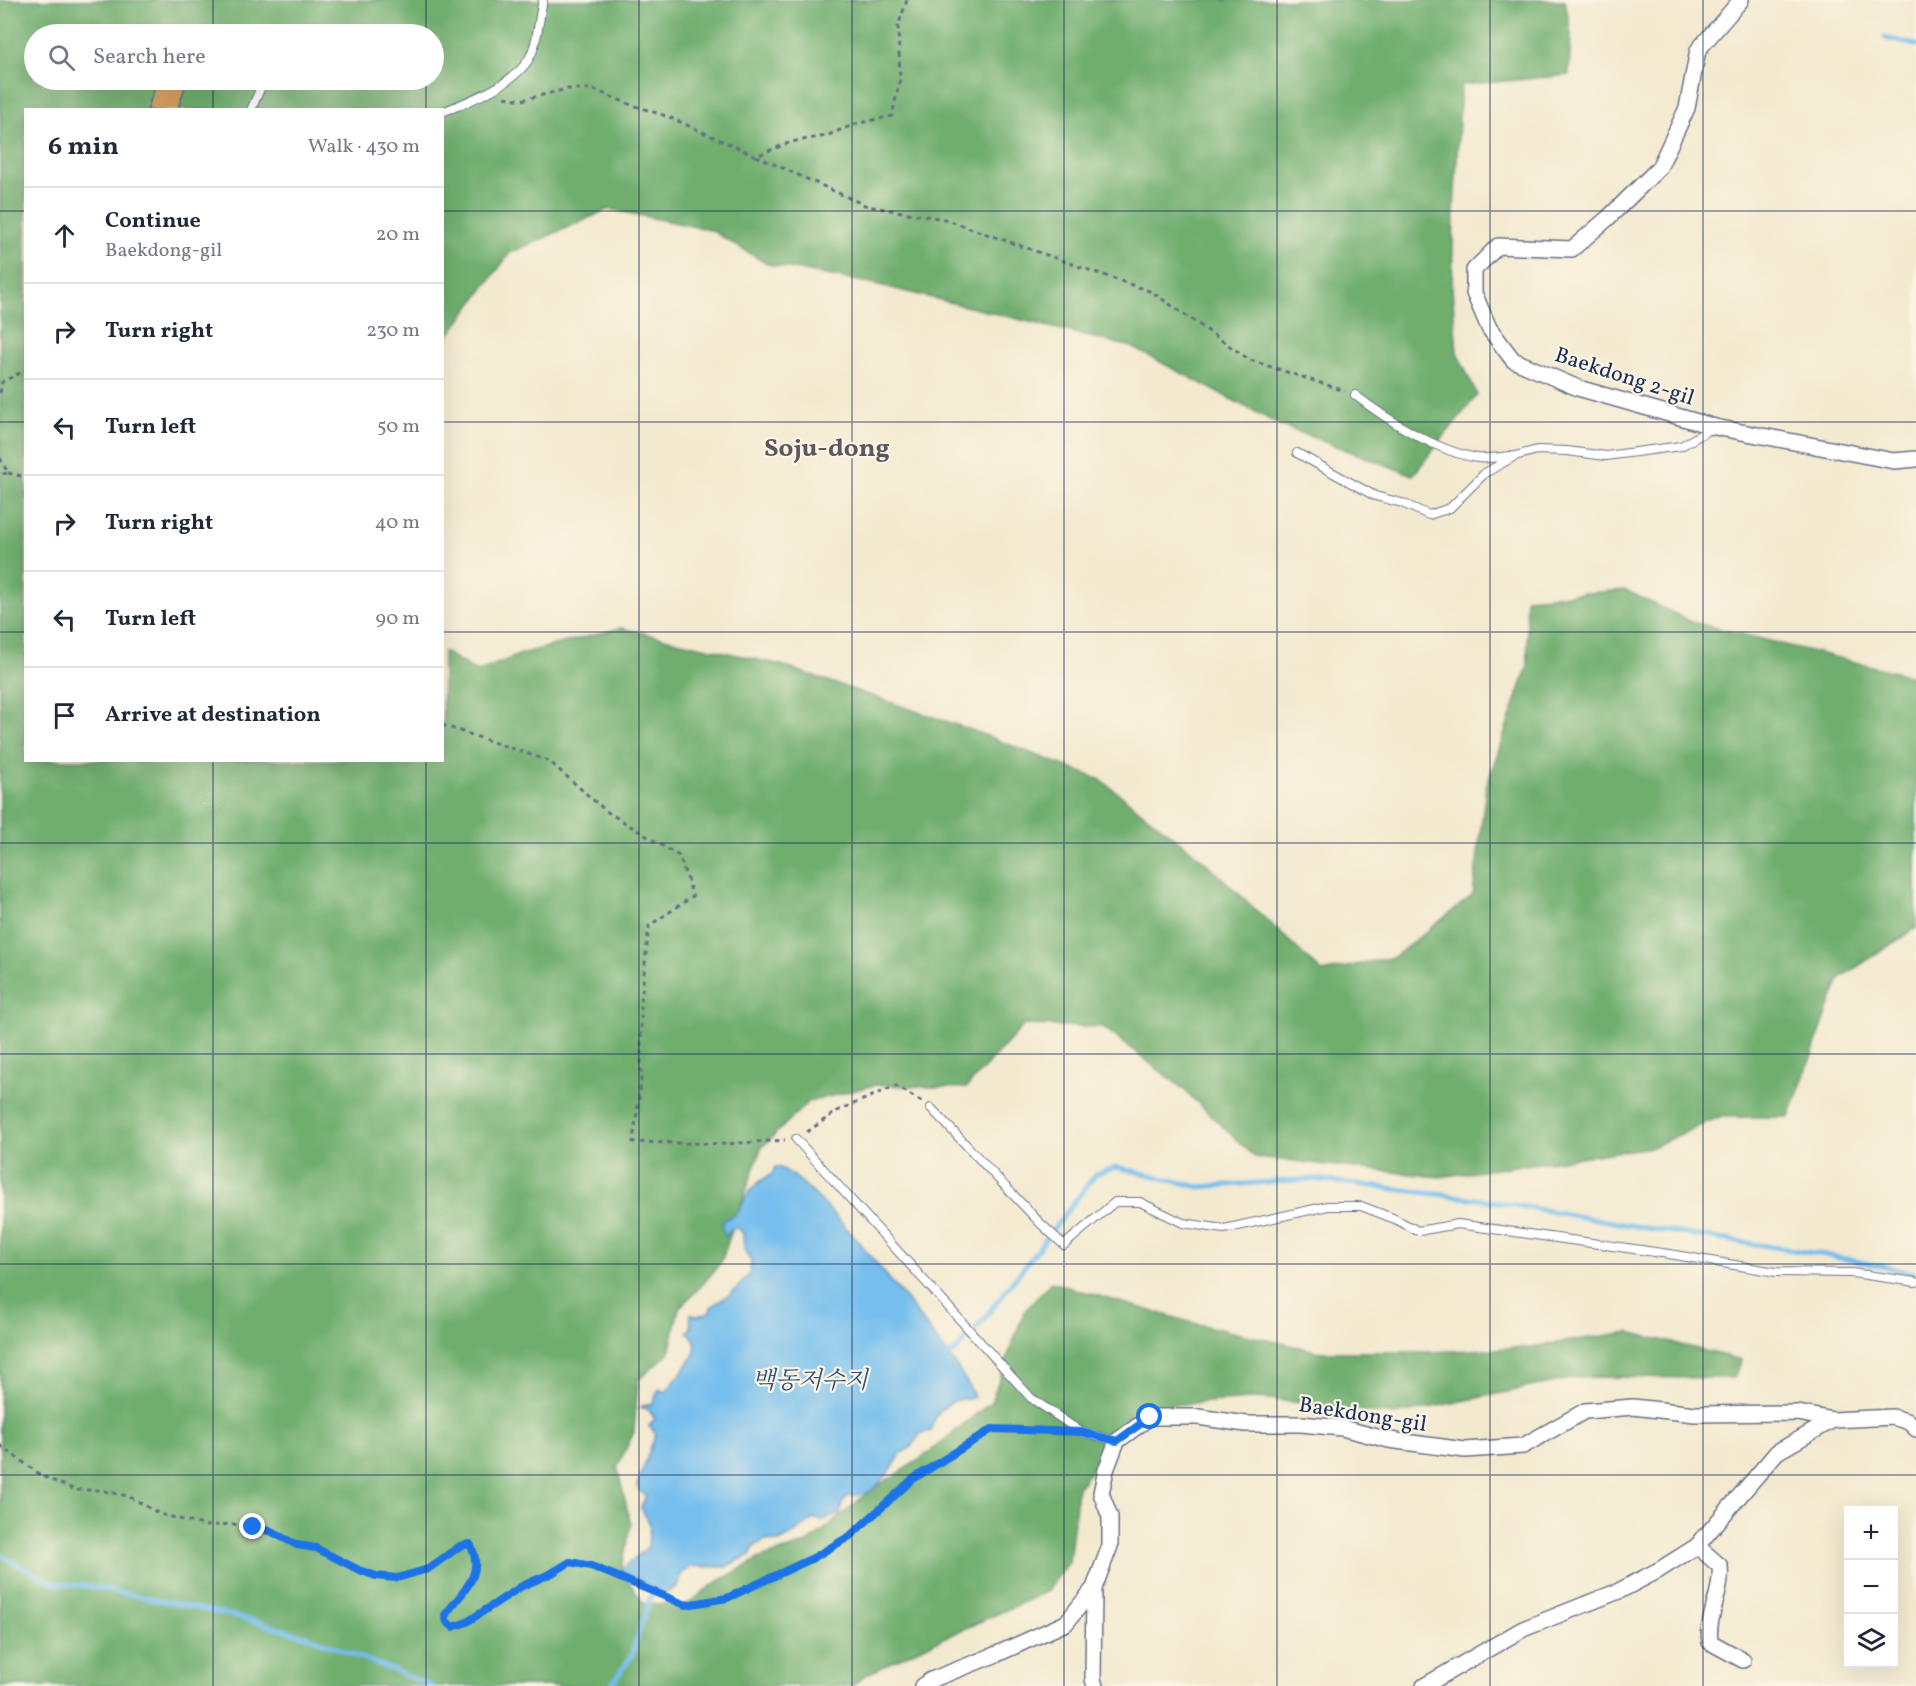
<!DOCTYPE html>
<html lang="en">
<head>
<meta charset="utf-8">
<style>
	:root { --surface:#fff; --page:#f2f2f3; --text:#1f2937; --muted:#747a83; --line:#e0e1e3 }
	body { margin:0; font-family:Vollkorn,"Noto Serif KR",serif; background:var(--page); color:var(--text) }
	.controls { position:absolute; right:18px; bottom:18px; display:grid; overflow:hidden; border-radius:0px; box-shadow:0 6px 24px #0002 }
	.controls button { width:54px; height:54px; display:grid; place-items:center; padding:0; border:0; border-bottom:2px solid var(--line); background:var(--surface); color:var(--text); font:30px sans-serif }
	.stop { position:absolute; width:18px; height:18px; margin:-14px; border:4px solid #1a73e8; border-radius:50%; background:#fff }
	.stop.end { background:#1a73e8; border-color:#fff; box-shadow:0 2px 6px #0008 }
	.list { margin:0; padding:0; list-style:none }
	h2 { display:flex; justify-content:space-between; align-items:center; height:78px; margin:0; padding:0 24px; font-size:26px }
	h2 small { font-size:20px; font-weight:400; color:var(--muted) }
	.list li { display:grid; grid-template-columns:39px 1fr auto; gap:18px; align-items:center; box-sizing:border-box; height:96px; padding:0 24px; border-top:2px solid var(--line) }
	.list b { display:block; font-size:22px; white-space:nowrap }
	.list p { margin:0; font-size:20px; white-space:nowrap; color:var(--muted) }
	.list em { font-size:20px; font-style:normal; color:var(--muted) }
	.icon { flex:none; width:33px; height:33px; fill:none; stroke:currentColor; stroke-width:2; stroke-linecap:round; stroke-linejoin:round }
	.map { position:relative; flex:none; width:1916px; height:1686px; overflow:hidden }
	.search { position:absolute; background:var(--surface); box-shadow:0 6px 24px #0002; left:24px; top:24px; width:420px; height:66px; display:flex; align-items:center; gap:15px; box-sizing:border-box; padding:0 21px; border-radius:33px; color:var(--muted); font-size:22px }
	.panel { position:absolute; background:var(--surface); box-shadow:0 6px 24px #0002; left:24px; top:108px; width:420px; height:654px; border-radius:0px }
	.map>svg:first-child { display:block }
	.forest { fill:#70ae6e; stroke:#466e66; stroke-width:1.5; fill-rule:evenodd }
	.water { fill:#74beed; stroke:#4876a6; stroke-width:1.5 }
	.lines { fill:none; stroke-linecap:round; stroke-linejoin:round }
	.stream { stroke:#74beed; stroke-width:5 }
	.building { fill:#d89f5d }
	.lane-casing { stroke:#677086; stroke-width:10 }
	.street-casing { stroke:#677086; stroke-width:18 }
	.path { stroke:#677086; stroke-width:3; stroke-dasharray:4.5 4.5; stroke-linecap:butt }
	.lane { stroke:#fff; stroke-width:8 }
	.street { stroke:#fff; stroke-width:15 }
	.route { stroke:#1a73e8; stroke-width:8 }
	.grid { fill:none; stroke:#1b2f5e; stroke-width:1.5; stroke-opacity:0.55 }
	.labels { text-anchor:middle; stroke-width:4.5; stroke-linejoin:round; paint-order:stroke }
	.street-label { font-size:22px; fill:#1b2f5e; stroke:#fcf5e5 }
	.water-label { font-size:24px; font-style:italic; fill:#315382; stroke:#fcf5e5 }
	.quarter-label { font-size:26px; font-weight:bold; fill:#5d565e; stroke:#fcf5e5 }
</style>
</head>
<body>
<div class="map">
<svg width="1916" height="1686" viewBox="0 0 1916 1686">
	<rect width="100%" height="100%" fill="#fcf5e5"/>
	<filter id="ink" filterUnits="userSpaceOnUse"><feTurbulence type="fractalNoise" baseFrequency=".0167" numOctaves="2"/><feDisplacementMap in="SourceGraphic" scale="12" xChannelSelector="R" yChannelSelector="G"/><feConvolveMatrix kernelMatrix="1 2 1 2 8 2 1 2 1" color-interpolation-filters="sRGB"/></filter>
	<filter id="wash" filterUnits="userSpaceOnUse"><feTurbulence type="fractalNoise" baseFrequency=".008" numOctaves="4" result="noise"/><feDisplacementMap in="SourceGraphic" scale="24" xChannelSelector="R" yChannelSelector="G"/><feGaussianBlur stdDeviation="1.35" result="paint"/><feColorMatrix in="noise" values="0 0 0 0 0 0 0 0 0 0 0 0 0 0 0 0 0 1.4 0 .05"/><feComposite in="paint" operator="in"/></filter>
	<g filter="url(#wash)">
		<rect width="100%" height="100%" fill="#f3e9cf"/>
		<path class="forest" d="M 0,0 L 1565,0 L 1571,35 L 1569,75 L 1461,85 L 1454,211 L 1452,287 L 1457,352 L 1477,395 L 1413,475 L 1280,425 L 1132,347 L 875,284 L 767,264 L 711,230 L 609,209 L 510,253 L 443,343 L 442,110 L 26,110 L 26,760 L 442,760 L 443,651 L 477,672 L 524,653 L 621,628 L 781,665 L 977,732 L 1101,780 L 1203,860 L 1322,972 L 1394,957 L 1473,895 L 1486,787 L 1528,666 L 1526,598 L 1625,590 L 1692,622 L 1916,677 L 1916,928 L 1840,978 L 1789,1117 L 1719,1117 L 1652,1147 L 1439,1177 L 1255,1157 L 1182,1088 L 1103,1027 L 1024,1025 L 966,1088 L 875,1085 L 808,1102 L 761,1148 L 721,1262 L 704,1283 L 679,1308 L 669,1353 L 638,1380 L 634,1432 L 617,1467 L 631,1525 L 621,1570 L 643,1603 L 686,1605 L 714,1584 L 760,1558 L 808,1543 L 871,1490 L 922,1458 L 991,1402 L 1024,1312 L 1051,1282 L 1193,1323 L 1321,1352 L 1431,1352 L 1531,1347 L 1629,1332 L 1742,1360 L 1733,1378 L 1579,1377 L 1394,1415 L 1262,1398 L 1140,1407 L 1078,1487 L 1069,1562 L 1046,1592 L 919,1649 L 865,1675 L 852,1686 L 0,1686 ZM 34,34 L 434,34 L 434,80 L 34,80 Z"/>
		<path class="water" d="M 775,1167 C 807,1167 938,1339 961,1373 C 966,1380 970,1389 974,1397 C 969,1398 965,1398 960,1399 C 943,1404 934,1415 931,1431 L 921,1433 L 910,1448 L 900,1454 C 897,1464 880,1483 872,1490 C 865,1495 856,1496 848,1496 L 842,1503 L 840,1514 L 822,1520 L 813,1519 L 792,1535 L 779,1542 L 765,1540 L 755,1546 L 750,1555 L 725,1567 L 692,1566 L 682,1573 L 677,1586 L 664,1594 L 621,1570 L 648,1547 L 650,1524 L 641,1508 L 646,1495 L 640,1492 L 637,1485 L 656,1434 L 649,1426 L 655,1419 L 649,1410 L 640,1407 L 653,1403 L 659,1389 L 665,1392 C 672,1387 675,1380 681,1373 C 691,1361 705,1344 687,1332 L 691,1328 L 690,1314 L 697,1316 L 710,1312 L 711,1307 L 732,1293 L 750,1274 L 751,1261 L 744,1249 L 743,1233 L 737,1228 L 732,1228 L 726,1237 L 722,1228 L 723,1220 C 740,1215 738,1211 746,1197 C 752,1188 762,1179 772,1174 Z"/>
		<g class="lines">
			<g class="stream">
				<polyline points="1885,38 1916,45"/>
				<polyline points="942,1359 956,1351 984,1319 1096,1174 1117,1167 1199,1187 1314,1179 1485,1200 1652,1229 1820,1254 1916,1273"/>
				<polyline points="0,1554 12,1562 53,1583 88,1586 235,1616 310,1637 432,1686"/>
				<polyline points="611,1686 631,1656 656,1581"/>
			</g>
		</g>
		<g id="blocks">
			<polygon class="building" points="157,80 173,80 186,84 178,110 147,110"/>
		</g>
	</g>
	<g filter="url(#ink)">
		<use href="#blocks" fill-opacity="0" stroke="#677086" stroke-width="1.5"/>
		<g class="lines">
			<g class="lane-casing">
				<g id="lane">
					<polyline points="251,110 264,80"/>
					<path d="M 442,112 C 470,101 518,83 531,55 C 538,40 539,16 543,0"/>
					<path d="M 1355,395 C 1387,420 1438,452 1478,458 C 1488,459 1500,457 1510,456"/>
					<polyline points="1297,453 1375,496 1402,503 1429,515 1450,508 1485,473 1515,456 1537,450 1567,451 1606,456 1681,446 1714,427"/>
					<polyline points="931,1108 1040,1223 1064,1245 1115,1202 1140,1202 1183,1223 1224,1229 1328,1206 1361,1206 1395,1219 1418,1231 1458,1224 1669,1254 1776,1272 1852,1273 1916,1282"/>
					<polyline points="796,1139 1031,1398 1081,1432 1117,1441"/>
				</g>
			</g>
			<g class="street-casing">
				<g id="street">
					<polyline points="1741,0 1698,50 1687,108 1659,168 1608,218 1572,249 1498,246 1474,270 1474,293 1489,328 1513,360 1578,388 1715,427 1894,461 1916,459"/>
					<path d="M 1697,1546 L 1720,1566 C 1723,1592 1706,1617 1710,1642 L 1743,1660"/>
					<polyline points="1094,1588 1093,1679 1095,1686"/>
					<polyline points="922,1686 931,1680 997,1654 1066,1623 1094,1588 1110,1546 1110,1517 1101,1493 1106,1470 1117,1441 1150,1417 1198,1417 1246,1424 1301,1424 1342,1428 1389,1440 1465,1450 1523,1446 1585,1411 1633,1407 1695,1414 1798,1413 1833,1420 1893,1417 1909,1422 1916,1429"/>
					<polyline points="1424,1686 1523,1629 1619,1591 1659,1570 1697,1546 1777,1452 1833,1420"/>
				</g>
			</g>
			<g class="path">
				<polyline points="505,97 522,100 567,89 592,89 629,104 669,117 756,156 791,142 826,136 855,124 892,116 900,79 898,26 907,0"/>
				<polyline points="756,156 867,206 944,219 1152,292 1250,360 1345,391"/>
				<polyline points="0,393 2,382 26,370"/>
				<polyline points="0,458 8,473 0,474"/>
				<polyline points="8,473 26,477"/>
				<polyline points="442,725 549,761 606,811 679,856 693,896 649,926 641,1001 641,1082 633,1142 725,1144 785,1140"/>
				<polyline points="807,1132 837,1111 896,1086 922,1102"/>
				<path d="M 0,1445 L 42,1476 L 75,1490 L 100,1490 L 128,1496 L 160,1514 L 207,1526 L 232,1524 L 270,1531 L 297,1545 L 317,1548 L 359,1571 L 376,1576 L 397,1578 L 428,1569 L 460,1546 L 470,1544 C 486,1574 463,1591 445,1615 L 447,1622 L 453,1627 L 467,1622 L 522,1586 L 570,1562 L 591,1566 L 686,1605 L 727,1598 L 813,1558 L 850,1536 L 913,1479 L 992,1429 L 1055,1430"/>
			</g>
			<use href="#lane" class="lane"/>
			<use href="#street" class="street"/>
		</g>
	</g>
	<g class="lines" filter="url(#ink)">
		<path class="route" d="M 253,1527 L 270,1531 L 297,1545 L 316,1548 L 359,1570 L 376,1576 L 397,1578 L 428,1569 L 460,1546 L 470,1544 C 486,1574 463,1591 445,1615 L 447,1622 L 453,1627 L 467,1622 L 522,1586 L 552,1573 L 570,1562 L 591,1566 L 686,1605 L 727,1598 L 813,1558 L 850,1536 L 913,1479 L 992,1429 L 1081,1432 L 1117,1441 L 1150,1417"/>
	</g>
	<path class="grid" d="M 213,0 L 213,34M 426,0 L 426,34M 639,0 L 639,1686M 852,0 L 852,1686M 1064,0 L 1064,1686M 1277,0 L 1277,1686M 1490,0 L 1490,1686M 1703,0 L 1703,1686M 213,80 L 213,110M 426,80 L 426,110M 0,211 L 26,211M 442,211 L 1916,211M 0,422 L 26,422M 442,422 L 1916,422M 0,632 L 26,632M 442,632 L 1916,632M 213,760 L 213,1686M 426,760 L 426,1686M 0,843 L 1916,843M 0,1054 L 1916,1054M 0,1264 L 1916,1264M 0,1475 L 1916,1475"/>
	<g class="labels">
		<g class="street-label">
			<text transform="translate(1625 375) rotate(18)" y="8">Baekdong 2-gil</text>
			<text transform="translate(1363 1413) rotate(9)" y="8">Baekdong-gil</text>
		</g>
		<g class="water-label">
			<text x="810" y="1388">백동저수지</text>
		</g>
		<g class="quarter-label">
			<text x="827" y="456">Soju-dong</text>
		</g>
	</g>
</svg>
<div class="controls">
<button>+</button>
<button>−</button>
<button><svg class="icon" aria-label="layers" viewBox="0 0 24 24"><path d="M12 4l9 5-9 5-9-5zM3 14l9 5 9-5"/></svg></button>
</div>
<div class="stop" style="left:1150px;top:1417px"></div>
<div class="stop end" style="left:253px;top:1527px"></div>
<div class="search"><svg class="icon" aria-label="search" viewBox="0 0 24 24"><circle cx="10" cy="10" r="6"/><path d="M15 15l6 6"/></svg>Search here</div>
<section class="panel">
<h2>6 min<small>Walk · 430 m</small></h2>
<ul class="list">
<li><svg class="icon" aria-label="ahead" viewBox="0 0 24 24"><path d="M12 20V5M6 11l6-6 6 6"/></svg><div><b>Continue</b><p>Baekdong-gil</p></div><em>20 m</em></li>
<li><svg class="icon" aria-label="right" viewBox="0 0 24 24"><path d="M7 20v-9h11M14 6l5 5-5 5"/></svg><div><b>Turn right</b></div><em>230 m</em></li>
<li><svg class="icon" aria-label="left" viewBox="0 0 24 24"><path d="M17 20v-9H6M10 6l-5 5 5 5"/></svg><div><b>Turn left</b></div><em>50 m</em></li>
<li><svg class="icon" aria-label="right" viewBox="0 0 24 24"><path d="M7 20v-9h11M14 6l5 5-5 5"/></svg><div><b>Turn right</b></div><em>40 m</em></li>
<li><svg class="icon" aria-label="left" viewBox="0 0 24 24"><path d="M17 20v-9H6M10 6l-5 5 5 5"/></svg><div><b>Turn left</b></div><em>90 m</em></li>
<li><svg class="icon" aria-label="arrive" viewBox="0 0 24 24"><path d="M6 21V4h12l-3 4 3 4H6"/></svg><div><b>Arrive at destination</b></div></li>
</ul>
</section>
</div>
</body>
</html>
